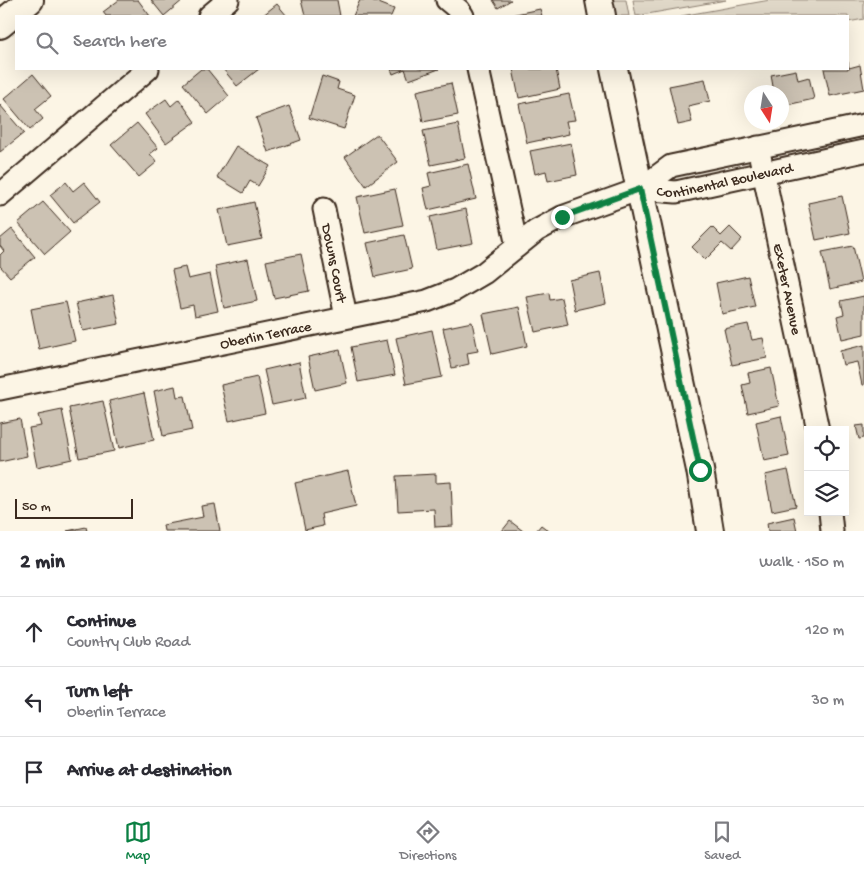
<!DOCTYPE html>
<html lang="en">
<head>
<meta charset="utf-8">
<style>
	:root { --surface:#fff; --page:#f2f2f3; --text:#2b2b33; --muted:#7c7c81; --line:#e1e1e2; --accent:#0b8043 }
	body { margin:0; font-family:"Gochi Hand",sans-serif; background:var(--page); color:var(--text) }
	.controls { position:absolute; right:15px; bottom:15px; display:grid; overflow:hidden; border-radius:0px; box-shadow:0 5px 20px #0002 }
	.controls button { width:45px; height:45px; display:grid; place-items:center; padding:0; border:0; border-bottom:1px solid var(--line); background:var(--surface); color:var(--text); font:25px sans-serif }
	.compass { position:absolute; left:744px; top:85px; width:45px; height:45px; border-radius:50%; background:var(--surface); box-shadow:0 5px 20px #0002; rotate:168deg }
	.scale { position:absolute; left:15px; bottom:12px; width:118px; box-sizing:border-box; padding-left:5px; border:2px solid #3b2a1e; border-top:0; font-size:14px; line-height:18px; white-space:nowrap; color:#3b2a1e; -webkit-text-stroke:4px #fcf5e5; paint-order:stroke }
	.stop { position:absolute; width:15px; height:15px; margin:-11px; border:4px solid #0b8043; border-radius:50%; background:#fff }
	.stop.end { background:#0b8043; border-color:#fff; box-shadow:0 1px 5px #0008 }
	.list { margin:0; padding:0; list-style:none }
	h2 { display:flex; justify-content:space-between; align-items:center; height:65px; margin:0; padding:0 20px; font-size:21px }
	h2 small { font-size:16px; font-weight:400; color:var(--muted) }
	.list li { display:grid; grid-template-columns:32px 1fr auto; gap:15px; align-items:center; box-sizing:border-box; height:70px; padding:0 20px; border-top:1px solid var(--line) }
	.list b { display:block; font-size:19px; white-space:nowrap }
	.list p { margin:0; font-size:16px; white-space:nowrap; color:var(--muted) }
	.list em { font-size:16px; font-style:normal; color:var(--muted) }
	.icon { flex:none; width:28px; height:28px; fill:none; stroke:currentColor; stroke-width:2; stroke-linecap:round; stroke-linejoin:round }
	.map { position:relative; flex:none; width:864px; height:531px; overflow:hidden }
	.search { position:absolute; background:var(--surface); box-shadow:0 5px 20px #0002; left:15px; right:15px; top:15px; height:55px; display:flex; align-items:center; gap:12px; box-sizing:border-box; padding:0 18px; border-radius:0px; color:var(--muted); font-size:19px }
	.sheet { height:275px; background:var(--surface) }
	nav { display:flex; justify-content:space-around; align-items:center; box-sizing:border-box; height:70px; border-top:1px solid var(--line); background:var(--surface); font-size:14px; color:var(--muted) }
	nav a { display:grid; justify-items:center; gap:2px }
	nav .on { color:var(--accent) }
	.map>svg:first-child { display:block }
	.green { fill:#e0d8c8; stroke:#8e8173 }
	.building { fill:#ccc2b3; stroke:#3b2a1e }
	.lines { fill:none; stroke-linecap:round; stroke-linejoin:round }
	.minor-casing { stroke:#3b2a1e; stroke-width:25 }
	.major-casing { stroke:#3b2a1e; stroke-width:30 }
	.minor { stroke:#fcf5e5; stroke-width:21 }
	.major { stroke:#fcf5e5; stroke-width:26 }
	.route { stroke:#0b8043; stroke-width:6 }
	.labels { text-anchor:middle; stroke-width:4.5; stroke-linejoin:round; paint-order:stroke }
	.street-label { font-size:15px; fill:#3b2a1e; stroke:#fcf5e5 }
</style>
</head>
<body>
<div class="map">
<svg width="864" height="531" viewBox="0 0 864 531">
	<rect width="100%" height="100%" fill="#fcf5e5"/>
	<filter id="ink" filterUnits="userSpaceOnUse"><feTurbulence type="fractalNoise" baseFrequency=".02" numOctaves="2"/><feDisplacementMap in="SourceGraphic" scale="10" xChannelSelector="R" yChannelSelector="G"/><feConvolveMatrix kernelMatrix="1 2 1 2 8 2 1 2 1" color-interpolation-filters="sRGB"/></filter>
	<g filter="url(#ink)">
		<g class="green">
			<polygon points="607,0 626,0 629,16 610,16"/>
			<polygon points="633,0 726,0 636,16"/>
			<polygon points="770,0 864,0 864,19 848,22 848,16 681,16"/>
		</g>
		<g class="building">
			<polygon points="119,0 138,0 150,16 106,16 103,12"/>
			<polygon points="151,0 183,0 164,16"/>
			<polygon points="301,0 337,0 340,16 305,16"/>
			<polygon points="360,0 371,0 394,9 391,16 353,16"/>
			<polygon points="493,0 511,0 498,8"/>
			<polygon points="277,4 287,16 262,16"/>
			<polygon points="540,9 542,16 506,16"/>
			<polygon points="848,62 849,68 860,65 864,89 830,96 824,69 848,69"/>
			<polygon points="201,69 207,69 229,96 208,114 183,84"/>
			<polygon points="223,69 259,69 237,86"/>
			<polygon points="391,69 439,69 409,80 405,69 393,74"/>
			<polygon points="513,69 556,69 560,89 519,98"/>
			<polygon points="796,70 798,80 809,77 814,99 782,106 782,92 774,92 771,75"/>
			<polygon points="33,74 51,96 35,109 43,119 30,130 4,99"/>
			<polygon points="322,76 339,82 337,89 355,95 344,129 309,118"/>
			<polygon points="705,79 710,101 688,106 692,122 678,125 669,86"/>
			<polygon points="451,83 458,115 423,122 417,91"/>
			<polygon points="569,94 575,120 566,121 569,134 527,143 519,104"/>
			<polygon points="166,99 171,106 179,99 195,122 166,143 145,114"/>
			<polygon points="0,105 24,133 0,152"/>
			<polygon points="289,106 301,140 268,152 256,118"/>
			<polygon points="137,123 158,148 150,154 157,162 139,177 111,145"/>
			<polygon points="458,124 465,158 431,165 423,131"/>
			<polygon points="377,134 398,162 366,186 345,157"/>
			<polygon points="571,143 577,175 548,181 546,171 535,174 530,151"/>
			<polygon points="236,146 270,166 258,186 250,181 243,193 217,177"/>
			<polygon points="468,164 476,199 428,210 423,188 431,186 428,173"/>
			<polygon points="66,182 73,191 84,182 100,202 73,223 50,195"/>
			<polygon points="395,189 403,225 365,233 357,197"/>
			<polygon points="842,196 850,233 816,240 808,203"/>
			<polygon points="43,202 70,232 45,254 18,223"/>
			<polygon points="254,202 262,239 227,246 219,210"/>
			<polygon points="466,209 473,243 437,250 430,217"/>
			<polygon points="712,227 721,236 730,227 742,239 731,251 722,243 705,260 692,247"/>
			<polygon points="12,229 35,257 10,277 0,266 0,255 4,251 0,246 0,239"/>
			<polygon points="404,235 412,269 375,277 367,243"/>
			<polygon points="853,246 861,282 830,289 822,252"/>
			<polygon points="301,254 309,291 274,298 266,261"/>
			<polygon points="248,259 257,301 224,308 215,266"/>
			<polygon points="185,267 188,279 210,274 218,311 195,316 193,305 180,308 172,270"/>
			<polygon points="600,273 606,303 575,310 569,280"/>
			<polygon points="748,276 755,307 722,314 716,283"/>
			<polygon points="549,293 550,300 562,298 568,325 535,332 527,297"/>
			<polygon points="113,295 119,324 83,331 76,303"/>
			<polygon points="864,296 864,334 842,339 837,316 844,314 841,301"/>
			<polygon points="66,302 75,341 39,349 31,309"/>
			<polygon points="519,307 527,346 492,354 483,314"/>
			<polygon points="472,322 478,351 467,353 469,364 452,368 443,328"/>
			<polygon points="748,324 752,340 763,338 767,358 732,365 724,329"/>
			<polygon points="432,330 442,377 406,384 396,338"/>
			<polygon points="387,340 395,375 358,382 351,347"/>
			<polygon points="864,345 864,385 862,385 857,362 843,365 840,351"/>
			<polygon points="340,350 347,383 315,390 308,357"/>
			<polygon points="299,362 306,398 272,405 264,370"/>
			<polygon points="771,368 779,406 748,413 742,385 750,383 748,373"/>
			<polygon points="257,377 265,413 229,421 221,385"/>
			<polygon points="175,386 177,397 185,396 192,430 163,436 154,391"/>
			<polygon points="144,393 154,440 119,448 109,401"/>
			<polygon points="103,401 114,451 79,458 69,408"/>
			<polygon points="62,410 72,459 37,467 29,428 41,426 38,415"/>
			<polygon points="781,416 789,456 764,461 756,422"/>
			<polygon points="20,419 27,456 0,462 0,423"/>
			<polygon points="864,425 864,438 859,439 856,426"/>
			<polygon points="788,470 796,506 772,511 765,475"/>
			<polygon points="348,471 356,506 321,514 323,526 305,530 295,483"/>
			<polygon points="436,474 436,483 451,482 453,526 435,527 434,509 398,511 396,476"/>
			<polygon points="215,504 220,531 164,531 163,525 203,517 201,506"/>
			<polygon points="794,517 797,531 768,531 767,523"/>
			<polygon points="510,521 523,531 502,531"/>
			<polygon points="541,525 549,531 536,531"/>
			<polygon points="86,527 87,531 67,531"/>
		</g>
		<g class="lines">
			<g class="minor-casing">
				<g id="minor">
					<polyline points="447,0 459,10 463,16"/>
					<polyline points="209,16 228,0"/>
					<polyline points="478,69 517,246"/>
					<path id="s1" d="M 758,147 L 818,430"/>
					<path id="s2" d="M 640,189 L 676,192 L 864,151"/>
					<polyline points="0,195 148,69"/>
					<path id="s3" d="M 324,209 L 346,317"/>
					<path id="s4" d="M 0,389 L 427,301 L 455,290 L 484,273 L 536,231 L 562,217 L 640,189 L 671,166 L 864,125"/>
					<polyline points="830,512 832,531"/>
				</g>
			</g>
			<g class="major-casing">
				<g id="major">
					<polyline points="599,0 602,16"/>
					<polyline points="0,25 30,0"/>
					<polyline points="614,69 700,470 710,531"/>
				</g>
			</g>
			<use href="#minor" class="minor"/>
			<use href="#major" class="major"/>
		</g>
	</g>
	<g class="lines" filter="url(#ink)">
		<polyline class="route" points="562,217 640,189 700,470"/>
	</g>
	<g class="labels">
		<g class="street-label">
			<text dy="5" stroke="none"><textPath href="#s2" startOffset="86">Continental Boulevard</textPath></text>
			<text dy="5" stroke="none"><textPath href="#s3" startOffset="55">Downs Court</textPath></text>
			<text dy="5" stroke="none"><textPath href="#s1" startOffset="145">Exeter Avenue</textPath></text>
			<text dy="5" stroke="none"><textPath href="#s4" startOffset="271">Oberlin Terrace</textPath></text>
		</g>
	</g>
</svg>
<div class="controls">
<button><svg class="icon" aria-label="locate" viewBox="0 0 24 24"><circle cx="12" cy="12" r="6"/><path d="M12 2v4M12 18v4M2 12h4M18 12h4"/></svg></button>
<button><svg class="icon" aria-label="layers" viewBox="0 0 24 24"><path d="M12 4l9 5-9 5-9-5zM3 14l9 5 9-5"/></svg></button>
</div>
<svg class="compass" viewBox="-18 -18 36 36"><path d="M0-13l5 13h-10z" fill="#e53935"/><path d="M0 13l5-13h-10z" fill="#7c7c81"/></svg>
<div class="scale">50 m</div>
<div class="stop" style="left:700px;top:470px"></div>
<div class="stop end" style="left:562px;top:217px"></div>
<div class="search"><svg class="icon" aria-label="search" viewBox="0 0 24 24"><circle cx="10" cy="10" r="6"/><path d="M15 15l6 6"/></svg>Search here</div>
</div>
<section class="sheet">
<h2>2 min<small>Walk · 150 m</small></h2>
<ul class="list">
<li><svg class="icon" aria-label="ahead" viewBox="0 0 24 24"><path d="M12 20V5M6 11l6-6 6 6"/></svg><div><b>Continue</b><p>Country Club Road</p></div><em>120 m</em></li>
<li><svg class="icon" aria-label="left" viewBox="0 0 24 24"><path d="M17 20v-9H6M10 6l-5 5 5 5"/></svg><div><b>Turn left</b><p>Oberlin Terrace</p></div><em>30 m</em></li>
<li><svg class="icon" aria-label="arrive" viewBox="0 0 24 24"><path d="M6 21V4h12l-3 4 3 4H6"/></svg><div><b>Arrive at destination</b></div></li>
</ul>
</section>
<nav>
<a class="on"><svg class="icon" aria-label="map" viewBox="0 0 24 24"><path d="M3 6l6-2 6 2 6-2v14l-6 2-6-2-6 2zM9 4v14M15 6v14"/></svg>Map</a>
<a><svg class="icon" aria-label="directions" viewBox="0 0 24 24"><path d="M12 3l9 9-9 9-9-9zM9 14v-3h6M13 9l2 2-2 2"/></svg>Directions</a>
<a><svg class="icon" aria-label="saved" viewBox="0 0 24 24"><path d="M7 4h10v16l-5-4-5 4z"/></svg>Saved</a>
</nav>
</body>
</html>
